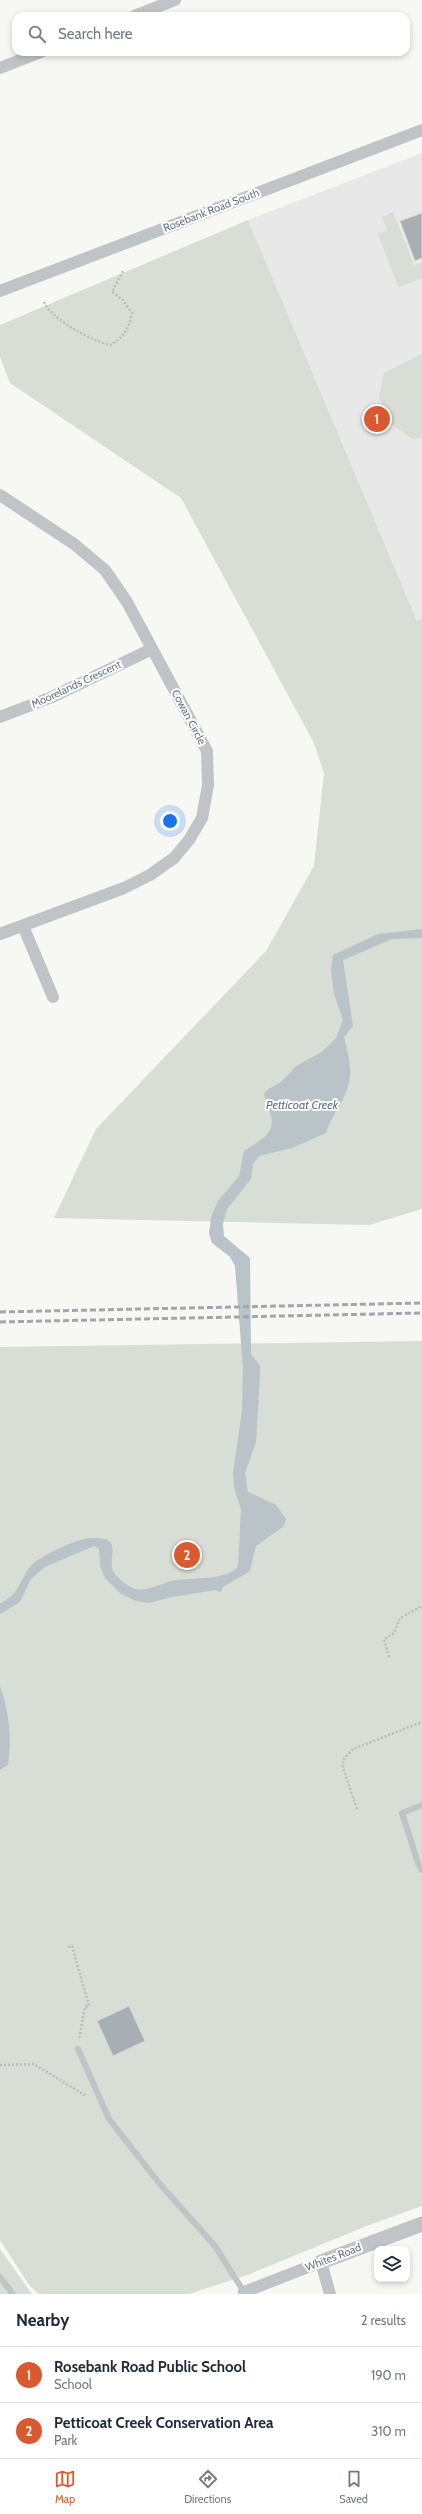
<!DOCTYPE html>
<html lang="en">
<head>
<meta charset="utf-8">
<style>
	:root { --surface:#fff; --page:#f2f2f3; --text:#1f2937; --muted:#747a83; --line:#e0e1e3; --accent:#d95a31 }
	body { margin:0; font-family:Cabin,sans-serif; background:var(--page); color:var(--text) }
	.controls { position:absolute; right:12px; bottom:12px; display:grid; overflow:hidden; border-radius:8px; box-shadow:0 2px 6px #0003 }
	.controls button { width:36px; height:36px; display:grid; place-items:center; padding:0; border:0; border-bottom:1px solid var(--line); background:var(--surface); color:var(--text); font:20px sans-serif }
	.you { position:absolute; left:170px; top:821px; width:14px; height:14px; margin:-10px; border:3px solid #fff; border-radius:50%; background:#1a73e8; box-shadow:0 0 0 6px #1a73e833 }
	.badge { display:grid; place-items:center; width:26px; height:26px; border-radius:50%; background:var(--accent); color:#fff; font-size:13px; font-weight:700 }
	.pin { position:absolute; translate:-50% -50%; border:2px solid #fff; box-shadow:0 1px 4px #0006 }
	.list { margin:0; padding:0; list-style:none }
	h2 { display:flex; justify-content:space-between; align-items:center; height:52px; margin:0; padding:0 16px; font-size:17px }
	h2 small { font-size:13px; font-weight:400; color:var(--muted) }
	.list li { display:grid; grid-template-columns:26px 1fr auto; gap:12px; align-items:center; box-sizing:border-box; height:56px; padding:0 16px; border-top:1px solid var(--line) }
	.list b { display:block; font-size:15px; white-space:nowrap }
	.list p { margin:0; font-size:13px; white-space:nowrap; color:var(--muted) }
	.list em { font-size:13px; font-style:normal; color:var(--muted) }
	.icon { flex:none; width:22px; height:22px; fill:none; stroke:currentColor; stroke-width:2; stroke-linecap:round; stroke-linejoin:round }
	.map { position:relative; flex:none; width:422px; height:2294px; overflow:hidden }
	.search { position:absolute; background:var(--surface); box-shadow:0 2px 6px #0003; left:12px; right:12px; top:12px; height:44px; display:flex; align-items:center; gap:10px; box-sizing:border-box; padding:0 14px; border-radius:12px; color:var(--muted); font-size:15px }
	.sheet { height:164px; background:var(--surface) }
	nav { display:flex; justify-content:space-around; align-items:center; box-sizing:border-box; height:56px; border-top:1px solid var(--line); background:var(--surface); font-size:11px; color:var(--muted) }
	nav a { display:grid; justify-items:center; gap:2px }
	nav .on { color:var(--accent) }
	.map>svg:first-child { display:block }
	.built { fill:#e7e8e7 }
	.green { fill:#d8ddd5 }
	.water { fill:#b9c3c8 }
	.building { fill:#a7afb4; stroke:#d8d8d6 }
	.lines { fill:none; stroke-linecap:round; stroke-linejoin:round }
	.path { stroke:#babdbf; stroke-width:2.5; stroke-dasharray:2 2; stroke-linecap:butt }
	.service { stroke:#c0c4c7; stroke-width:6 }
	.minor { stroke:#c0c4c7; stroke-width:12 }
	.tertiary { stroke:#c0c4c7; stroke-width:15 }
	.rail { stroke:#a1a7ac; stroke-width:3; stroke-dasharray:6 3; stroke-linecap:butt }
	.labels { text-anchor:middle; stroke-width:4; stroke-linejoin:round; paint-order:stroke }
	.street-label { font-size:11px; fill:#677683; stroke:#fff }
	.water-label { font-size:12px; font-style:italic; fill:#63777f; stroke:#fff }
</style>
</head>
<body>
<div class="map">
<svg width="422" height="2294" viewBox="0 0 422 2294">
	<rect width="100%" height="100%" fill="#f7f7f4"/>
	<polygon class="built" points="422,153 422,618 417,621 248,220"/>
	<g class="green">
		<polygon points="393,212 414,265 422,262 422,278 398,287 378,234 387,230 382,217"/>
		<polygon points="248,220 417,621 422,618 422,1209 369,1225 54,1218 96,1129 266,951 314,866 324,773 314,743 181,498 10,383 0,357 0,325"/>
		<polygon points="422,354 422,438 412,439 386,420 379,396 384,373"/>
		<polygon points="422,1341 422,1862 418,1864 422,1875 422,2206 369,2225 250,2274 189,2294 39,2294 29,2285 0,2240 0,1347"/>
		<polygon points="0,2249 32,2294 0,2294"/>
	</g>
	<g class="water">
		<path d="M 422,929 L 422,938 L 392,939 L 343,960 L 353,1026 L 344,1037 C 347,1050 351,1063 350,1077 C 348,1097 332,1114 326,1133 L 292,1148 L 259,1156 L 253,1164 L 251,1179 L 227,1209 L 223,1224 L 224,1236 L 250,1258 L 251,1354 L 260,1366 L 260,1375 L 256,1442 L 245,1473 L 248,1492 L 276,1505 L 286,1519 L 284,1526 L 256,1546 L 250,1571 L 223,1587 L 221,1592 L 215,1590 L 172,1597 L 149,1603 L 136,1601 L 121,1594 L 105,1578 L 100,1566 L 99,1549 L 94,1546 L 45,1567 L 31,1579 L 20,1602 L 0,1614 L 0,1604 C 4,1601 11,1597 14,1593 C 21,1585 23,1575 30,1567 C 39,1556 77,1538 92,1538 C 123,1537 109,1554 112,1568 C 113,1575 126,1585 133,1588 C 146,1594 164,1581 177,1580 C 196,1577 223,1581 238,1567 L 241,1509 L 234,1488 L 233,1473 L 242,1411 L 243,1369 L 235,1266 L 230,1257 L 212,1243 L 209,1234 L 211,1217 L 218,1201 L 239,1176 L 244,1151 C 274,1132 278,1130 264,1095 L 266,1091 L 282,1081 L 296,1066 L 322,1052 L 336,1038 L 343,1020 L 334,994 L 331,970 L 333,955 L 378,934 Z"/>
		<path d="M 0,1686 C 9,1711 12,1739 8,1765 L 0,1770 Z"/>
	</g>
	<g class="building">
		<polygon points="422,213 422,258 415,261 400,221"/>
		<polygon points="129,2006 145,2041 113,2056 97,2021"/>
	</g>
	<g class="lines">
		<g class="path">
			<path d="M 44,302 C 51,319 93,342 111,345 C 124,336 129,329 132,313 L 123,300 L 112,292 L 123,271"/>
			<polyline points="389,1657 384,1639 394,1633 400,1618 422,1606"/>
			<polyline points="357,1809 343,1768 343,1760 353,1749 422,1722"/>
			<polyline points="68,1947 72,1946 89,2006 85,2007 79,2040"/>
			<polyline points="0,2065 34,2064 86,2096"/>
		</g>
		<g class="service">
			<polyline points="422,1805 402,1813 418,1863 422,1870"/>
			<polyline points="78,2049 109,2119 159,2183 215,2246 244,2292"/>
			<polyline points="0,2277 13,2294"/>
		</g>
		<g class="minor">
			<polyline points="134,16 175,0"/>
			<polyline points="0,68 41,52"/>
			<polyline points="0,291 422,130"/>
			<polyline points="0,495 74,544 105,570 127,602 207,751 208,785 202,818 189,840 174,858 150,875 124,888 0,934"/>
			<polyline points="0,717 52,697 152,649"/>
			<polyline points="23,926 53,997"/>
			<polyline points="244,2292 321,2262 330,2294"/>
		</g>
		<polyline class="tertiary" points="321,2262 422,2224"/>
		<g class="rail">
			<polyline points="0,1312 422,1303"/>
			<polyline points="0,1322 422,1313"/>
		</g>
	</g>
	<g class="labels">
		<g class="street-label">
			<text transform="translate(211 210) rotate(-21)" y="4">Rosebank Road South</text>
			<text transform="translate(76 684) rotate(-25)" y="4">Moorelands Crescent</text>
			<text transform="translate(189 717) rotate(62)" y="4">Cowan Circle</text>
			<text transform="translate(333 2257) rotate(-21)" y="4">Whites Road</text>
		</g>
		<g class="water-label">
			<text x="302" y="1109">Petticoat Creek</text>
		</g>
	</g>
</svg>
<div class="controls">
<button><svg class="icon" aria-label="layers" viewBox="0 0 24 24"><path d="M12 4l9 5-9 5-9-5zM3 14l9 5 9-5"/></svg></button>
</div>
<div class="you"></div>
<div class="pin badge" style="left:377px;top:419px">1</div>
<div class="pin badge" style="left:187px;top:1555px">2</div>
<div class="search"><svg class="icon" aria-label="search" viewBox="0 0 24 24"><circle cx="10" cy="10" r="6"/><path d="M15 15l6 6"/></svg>Search here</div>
</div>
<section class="sheet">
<h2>Nearby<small>2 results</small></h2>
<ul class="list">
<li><span class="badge">1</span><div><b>Rosebank Road Public School</b><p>School</p></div><em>190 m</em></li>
<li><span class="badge">2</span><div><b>Petticoat Creek Conservation Area</b><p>Park</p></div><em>310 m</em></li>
</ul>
</section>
<nav>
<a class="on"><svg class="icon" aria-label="map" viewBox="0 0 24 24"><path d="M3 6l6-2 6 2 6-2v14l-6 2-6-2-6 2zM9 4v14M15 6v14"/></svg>Map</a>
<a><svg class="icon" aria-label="directions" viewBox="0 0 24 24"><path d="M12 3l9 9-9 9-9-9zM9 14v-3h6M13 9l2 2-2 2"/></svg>Directions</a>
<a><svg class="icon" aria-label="saved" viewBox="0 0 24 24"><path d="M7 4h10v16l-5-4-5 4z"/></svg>Saved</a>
</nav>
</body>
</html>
